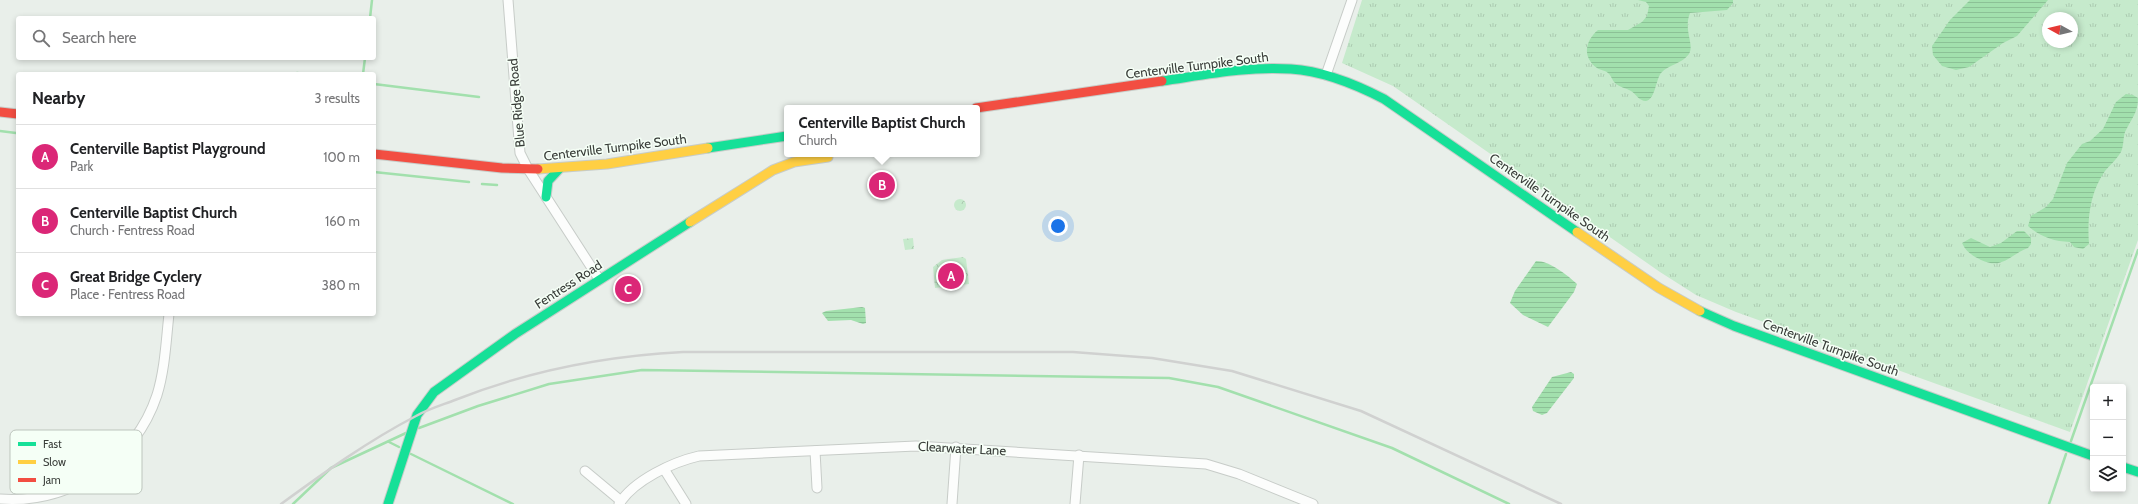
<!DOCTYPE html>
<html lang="en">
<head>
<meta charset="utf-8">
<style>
	:root { --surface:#fff; --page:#f6f6f6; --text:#202124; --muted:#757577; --line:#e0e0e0; --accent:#db2777 }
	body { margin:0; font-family:Cabin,sans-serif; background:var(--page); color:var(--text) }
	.controls { position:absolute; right:12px; bottom:12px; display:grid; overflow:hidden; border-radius:4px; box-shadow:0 2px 6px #0003 }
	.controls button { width:36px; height:36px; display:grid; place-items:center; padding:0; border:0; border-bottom:1px solid var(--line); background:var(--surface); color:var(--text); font:20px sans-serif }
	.compass { position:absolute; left:2042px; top:12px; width:36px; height:36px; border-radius:50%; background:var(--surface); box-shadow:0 2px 6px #0003; rotate:278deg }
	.you { position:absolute; left:1058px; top:226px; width:14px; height:14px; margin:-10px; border:3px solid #fff; border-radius:50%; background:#1a73e8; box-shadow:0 0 0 6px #1a73e833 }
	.badge { display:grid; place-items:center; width:26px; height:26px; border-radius:50%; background:var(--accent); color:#fff; font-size:13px; font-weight:700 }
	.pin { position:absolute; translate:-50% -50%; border:2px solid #fff; box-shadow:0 1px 4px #0006 }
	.popup { position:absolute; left:784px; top:105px; width:196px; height:52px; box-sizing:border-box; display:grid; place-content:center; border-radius:4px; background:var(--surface); filter:drop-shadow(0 1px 3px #0005); font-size:13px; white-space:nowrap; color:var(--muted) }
	.popup b { font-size:15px; color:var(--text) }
	.popup::after { content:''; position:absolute; left:50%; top:100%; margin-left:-8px; border:8px solid transparent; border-top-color:var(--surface) }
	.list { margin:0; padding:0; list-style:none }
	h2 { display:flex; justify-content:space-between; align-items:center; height:52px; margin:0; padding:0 16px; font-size:17px }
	h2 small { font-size:13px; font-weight:400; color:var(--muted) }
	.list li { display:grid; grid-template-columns:26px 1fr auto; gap:12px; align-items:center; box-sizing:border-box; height:64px; padding:0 16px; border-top:1px solid var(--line) }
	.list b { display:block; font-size:15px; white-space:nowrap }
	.list p { margin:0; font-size:13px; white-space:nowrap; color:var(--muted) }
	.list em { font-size:13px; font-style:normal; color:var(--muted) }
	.icon { flex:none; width:22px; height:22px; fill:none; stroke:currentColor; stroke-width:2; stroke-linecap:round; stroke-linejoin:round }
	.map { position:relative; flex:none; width:2138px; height:504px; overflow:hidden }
	.search { position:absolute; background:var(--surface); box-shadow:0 2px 6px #0003; left:16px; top:16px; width:360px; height:44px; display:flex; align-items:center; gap:10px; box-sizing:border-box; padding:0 14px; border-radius:4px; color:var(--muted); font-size:15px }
	.panel { position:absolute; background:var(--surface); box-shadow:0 2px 6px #0003; left:16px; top:72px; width:360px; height:244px; border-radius:4px }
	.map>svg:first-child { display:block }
	.grass { fill:url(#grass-tufts); fill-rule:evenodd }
	.park { fill:url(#park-crowns) }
	.water { fill:url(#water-rules) }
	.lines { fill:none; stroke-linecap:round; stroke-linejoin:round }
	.stream { stroke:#a2e0ad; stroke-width:2.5 }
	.street-casing { stroke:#c7ccc8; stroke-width:11 }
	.fast-casing { stroke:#c7ccc8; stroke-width:11 }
	.slow-casing { stroke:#c7ccc8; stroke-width:11 }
	.jam-casing { stroke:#c7ccc8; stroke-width:11 }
	.street { stroke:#fcfdfc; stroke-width:9 }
	.fast { stroke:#16e098; stroke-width:9 }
	.slow { stroke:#ffcf43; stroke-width:9 }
	.jam { stroke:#f24e42; stroke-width:9 }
	.rail { stroke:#d0d1d0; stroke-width:2.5 }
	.labels { text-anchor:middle; stroke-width:3; stroke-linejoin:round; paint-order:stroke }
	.street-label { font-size:13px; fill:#393d39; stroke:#f5fff6 }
	.key { fill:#f5fff6; stroke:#bdc5bd; stroke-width:1 }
	.key-label { font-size:11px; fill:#393d39 }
</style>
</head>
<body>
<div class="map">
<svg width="2138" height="504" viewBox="0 0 2138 504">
	<defs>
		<pattern id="grass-tufts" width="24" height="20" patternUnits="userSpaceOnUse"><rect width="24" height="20" fill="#c6eacc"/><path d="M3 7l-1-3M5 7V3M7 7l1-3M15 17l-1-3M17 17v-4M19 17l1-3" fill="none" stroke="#abcab0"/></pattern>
		<pattern id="park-crowns" width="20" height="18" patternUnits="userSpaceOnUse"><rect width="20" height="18" fill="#c6eacc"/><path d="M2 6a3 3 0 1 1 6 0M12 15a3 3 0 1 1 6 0" fill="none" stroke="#abcab0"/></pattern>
		<pattern id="water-rules" width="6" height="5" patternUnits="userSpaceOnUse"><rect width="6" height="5" fill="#a2e0ad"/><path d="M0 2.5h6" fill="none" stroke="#8cc196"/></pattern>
	</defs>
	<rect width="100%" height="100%" fill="#e9efea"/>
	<path class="grass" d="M 1362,0 L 2138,0 L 2138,240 L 2070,432 L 1736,312 L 1696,295 L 1660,272 L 1393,86 L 1342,63 ZM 2048,18 L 2072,18 L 2072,42 L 2048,42 Z"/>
	<g class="park">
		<circle cx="960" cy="205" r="6"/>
		<polygon points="913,238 914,249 905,250 903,239"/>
		<polygon points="963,257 966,259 969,284 935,288 933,267 942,260"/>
	</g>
	<g class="water">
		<path d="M 1638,0 L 1733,0 L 1733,3 L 1727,10 L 1690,13 C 1683,30 1695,45 1689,54 C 1682,64 1669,64 1661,73 C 1656,79 1655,100 1646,101 C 1639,101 1636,94 1631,91 C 1626,88 1619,87 1615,83 C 1612,80 1611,75 1608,73 C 1605,70 1600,70 1597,68 C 1582,57 1585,41 1598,30 L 1628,30 L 1642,22 L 1647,16 L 1649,6 L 1646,2 Z"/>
		<polygon points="1970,0 2048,0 2017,36 2003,43 1969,67 1956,70 1942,66 1933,55 1932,46 1950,20"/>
		<path d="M 2126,94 L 2133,95 L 2138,98 C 2138,113 2131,119 2125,132 C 2123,138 2124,145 2121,152 C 2117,159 2110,165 2105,171 C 2090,192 2087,219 2089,244 L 2083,249 L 2074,247 L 2070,242 C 2053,241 2041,237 2028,226 L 2031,216 L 2046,207 L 2053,199 L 2067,163 L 2082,144 L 2090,141 L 2103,129 L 2116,102 Z"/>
		<path d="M 2017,231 L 2024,231 L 2031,238 L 2031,244 L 2028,248 C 2009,255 2003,270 1981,260 C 1973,256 1966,252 1962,243 L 1971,238 L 1990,247 L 2001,243 Z"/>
		<path d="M 1536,261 C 1550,261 1567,275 1577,284 L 1574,292 L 1548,327 L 1523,315 L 1510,303 L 1515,291 Z"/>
		<polygon points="862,307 865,308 866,323 863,324 851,320 828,321 822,313 826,311"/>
		<polygon points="1571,372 1574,374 1574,378 1547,413 1542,415 1533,411 1532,407 1552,377"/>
	</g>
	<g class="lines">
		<g class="stream">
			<polyline points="370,18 372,0"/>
			<polyline points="297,73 305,74"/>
			<polyline points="363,74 365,58"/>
			<polyline points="374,84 479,97"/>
			<polyline points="0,131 16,133"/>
			<polyline points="374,172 469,182"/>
			<polyline points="482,184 497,185"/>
			<polyline points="419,428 478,406 549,384 642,370 1169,378 1218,387 1392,448 1509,504"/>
			<polyline points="2071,441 2138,250"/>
			<polyline points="389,442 399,447"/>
			<polyline points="411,454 513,504"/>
			<polyline points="293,504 331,468 406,433"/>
			<polyline points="2049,504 2066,454"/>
		</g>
		<g class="street-casing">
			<g id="street">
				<polyline points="508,0 520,153 528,169 599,279"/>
				<polyline points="1326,75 1352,0"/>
				<polyline points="815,451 817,488"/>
				<polyline points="664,469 686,504"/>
				<polyline points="585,471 621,501"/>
				<path d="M 0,499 C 70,504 135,461 157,395 C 165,369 166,341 169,314"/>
				<path d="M 619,504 C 634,480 673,462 699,456 L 916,446 L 1206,464 L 1239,474 L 1313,504"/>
				<polyline points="952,504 956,447"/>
				<polyline points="1075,504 1079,455"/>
			</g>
		</g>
		<g class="fast-casing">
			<g id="fast">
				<path d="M 1162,81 C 1204,75 1248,66 1291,69 C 1324,71 1355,84 1384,99 L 1577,232"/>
				<polyline points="708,148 787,136"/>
				<polyline points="546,197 548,181 560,168"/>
				<polyline points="1700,311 1734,326 2093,456"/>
				<polyline points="2123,467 2138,472"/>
				<polyline points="388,504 417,415 434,392 515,334 690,222"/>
			</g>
		</g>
		<g class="slow-casing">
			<g id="slow">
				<polyline points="538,169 607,164 708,148"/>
				<polyline points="690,222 773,170 794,162 828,157 828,154"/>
				<polyline points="1577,232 1659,288 1700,311"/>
			</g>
		</g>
		<g class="jam-casing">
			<g id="jam">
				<polyline points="976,108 1162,81"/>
				<polyline points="0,112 18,114"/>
				<polyline points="374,154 502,168 538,169"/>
			</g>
		</g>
		<use href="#street" class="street"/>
		<use href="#fast" class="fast"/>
		<use href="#slow" class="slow"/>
		<use href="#jam" class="jam"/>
		<path class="rail" d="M 281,504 C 325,472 368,441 416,416 C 428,409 442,405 455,400 C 528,371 605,356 683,352 L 1073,352 L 1152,358 L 1232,371 L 1361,411 L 1561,504"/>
	</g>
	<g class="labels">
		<g class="street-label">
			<text transform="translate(1197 65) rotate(-7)" y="5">Centerville Turnpike South</text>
			<text transform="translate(516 103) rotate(-95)" y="5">Blue Ridge Road</text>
			<text transform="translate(615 147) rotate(-7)" y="5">Centerville Turnpike South</text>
			<text transform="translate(1550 197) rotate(35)" y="5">Centerville Turnpike South</text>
			<text transform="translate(568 284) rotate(-33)" y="5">Fentress Road</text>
			<text transform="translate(1831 347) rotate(20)" y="5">Centerville Turnpike South</text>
			<text transform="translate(962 448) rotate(3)" y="5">Clearwater Lane</text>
		</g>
	</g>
	<rect x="10" y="430" width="132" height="64" rx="6" class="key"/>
	<rect x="18" y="442" width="18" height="4" fill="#16e098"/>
	<rect x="18" y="460" width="18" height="4" fill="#ffcf43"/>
	<rect x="18" y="478" width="18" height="4" fill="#f24e42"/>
	<g class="key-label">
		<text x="43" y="448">Fast</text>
		<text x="43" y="466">Slow</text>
		<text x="43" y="484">Jam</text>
	</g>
</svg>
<div class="controls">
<button>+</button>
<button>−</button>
<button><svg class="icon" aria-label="layers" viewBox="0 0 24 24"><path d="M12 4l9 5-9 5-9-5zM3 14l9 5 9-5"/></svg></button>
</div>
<svg class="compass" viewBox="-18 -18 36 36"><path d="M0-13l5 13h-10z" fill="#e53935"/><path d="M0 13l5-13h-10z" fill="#757577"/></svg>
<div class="you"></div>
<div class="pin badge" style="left:951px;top:276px">A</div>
<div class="pin badge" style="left:882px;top:185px">B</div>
<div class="popup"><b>Centerville Baptist Church</b>Church</div>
<div class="pin badge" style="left:628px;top:289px">C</div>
<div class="search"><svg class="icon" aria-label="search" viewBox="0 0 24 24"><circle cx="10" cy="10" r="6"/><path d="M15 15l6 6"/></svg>Search here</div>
<section class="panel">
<h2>Nearby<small>3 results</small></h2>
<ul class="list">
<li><span class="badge">A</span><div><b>Centerville Baptist Playground</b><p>Park</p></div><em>100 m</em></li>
<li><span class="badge">B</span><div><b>Centerville Baptist Church</b><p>Church · Fentress Road</p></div><em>160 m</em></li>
<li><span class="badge">C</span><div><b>Great Bridge Cyclery</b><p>Place · Fentress Road</p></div><em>380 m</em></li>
</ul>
</section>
</div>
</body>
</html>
